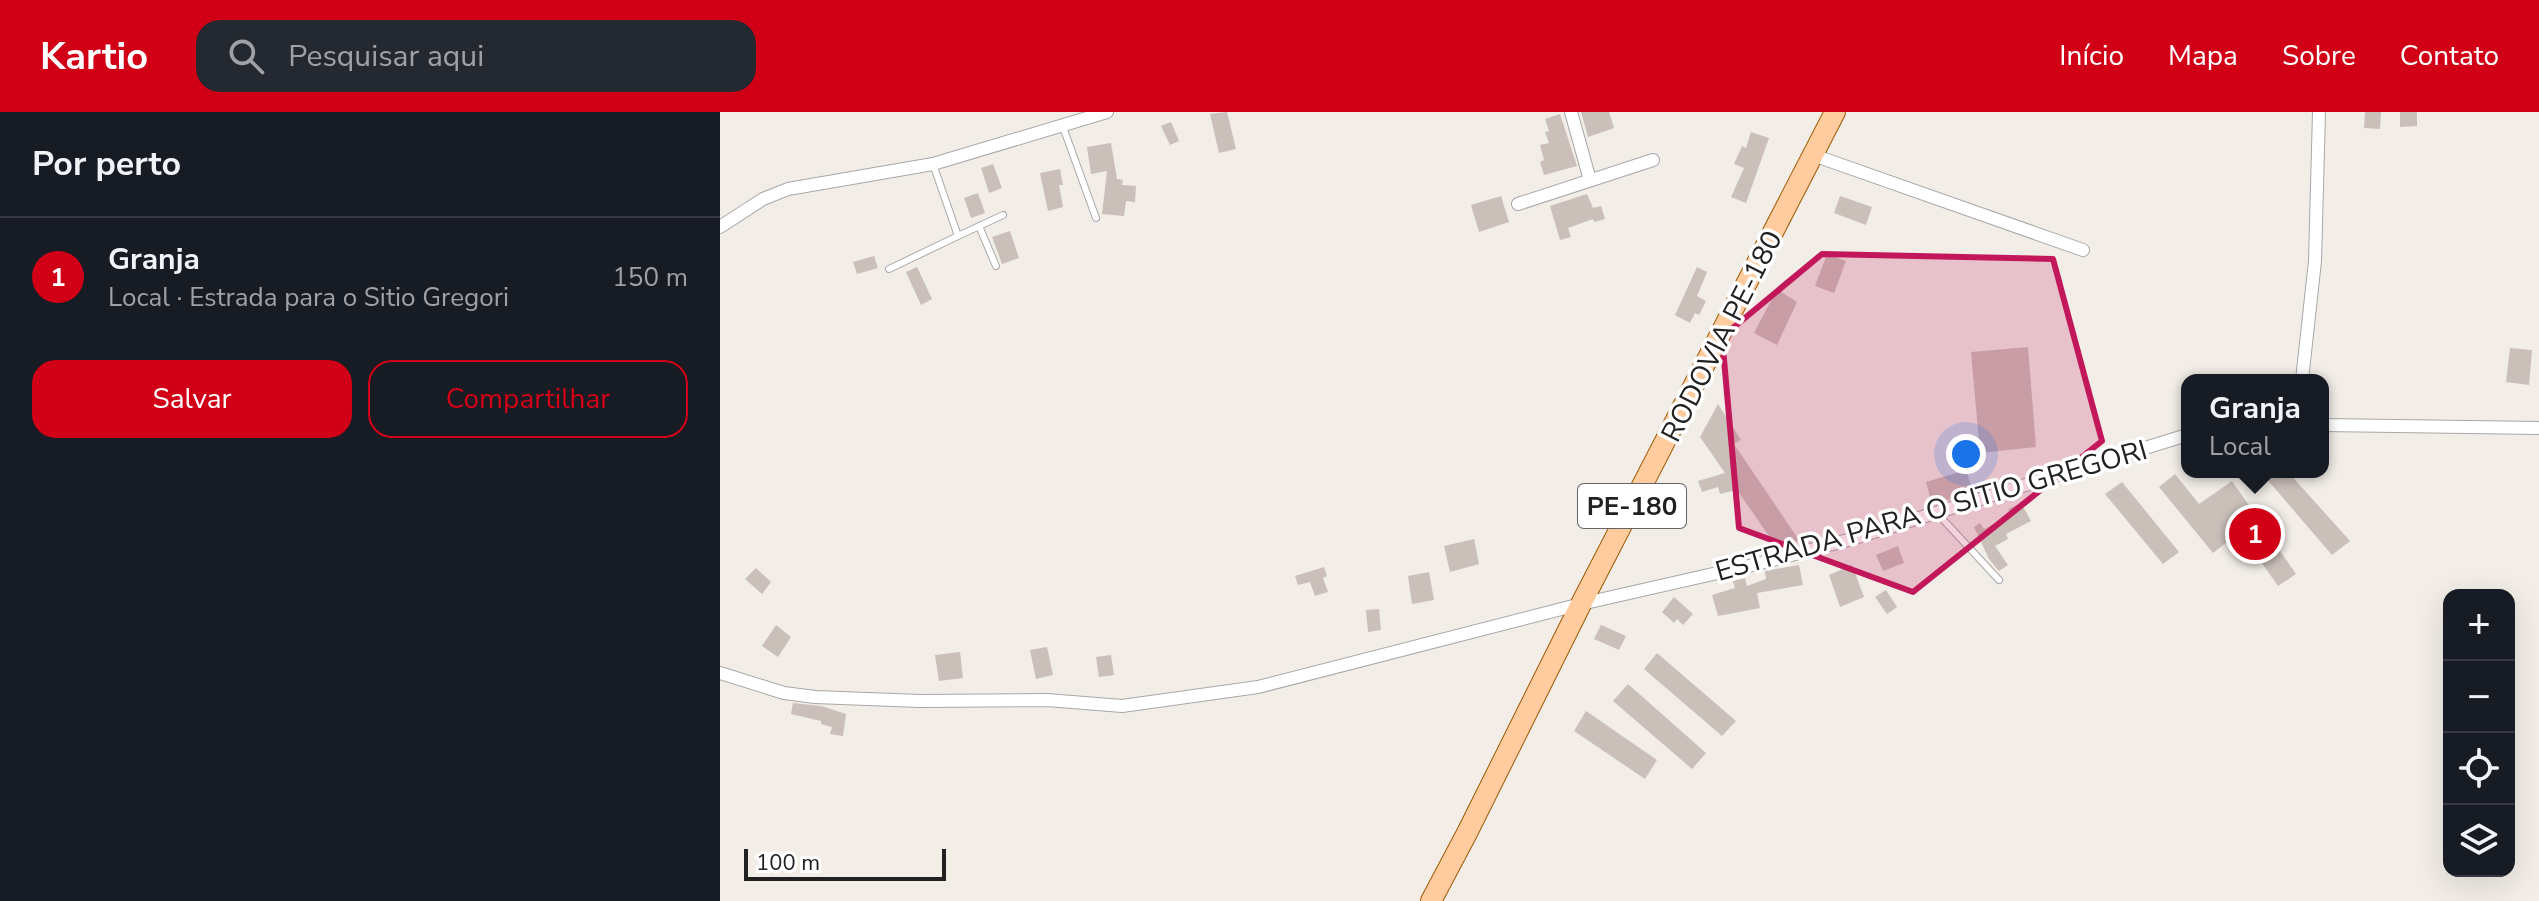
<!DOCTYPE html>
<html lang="pt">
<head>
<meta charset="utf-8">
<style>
	:root { --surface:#171b24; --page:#242831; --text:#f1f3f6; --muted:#9ea1a6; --line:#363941; --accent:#d20016 }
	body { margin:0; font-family:"Nunito Sans",sans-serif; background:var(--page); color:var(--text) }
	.controls { position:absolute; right:24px; bottom:24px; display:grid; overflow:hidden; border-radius:16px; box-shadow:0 8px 32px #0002 }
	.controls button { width:72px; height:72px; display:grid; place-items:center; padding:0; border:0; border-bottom:2px solid var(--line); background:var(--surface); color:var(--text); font:40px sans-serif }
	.scale { position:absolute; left:24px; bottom:20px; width:202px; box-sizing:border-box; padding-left:8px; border:4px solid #212121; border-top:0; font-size:22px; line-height:28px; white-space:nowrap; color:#212121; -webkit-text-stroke:6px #fff; paint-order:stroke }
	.you { position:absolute; left:1246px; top:342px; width:28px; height:28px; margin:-20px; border:6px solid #fff; border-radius:50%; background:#1a73e8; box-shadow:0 0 0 12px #1a73e833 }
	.badge { display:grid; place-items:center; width:52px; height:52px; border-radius:50%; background:var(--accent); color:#fff; font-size:26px; font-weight:700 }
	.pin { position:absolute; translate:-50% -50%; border:4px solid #fff; box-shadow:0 2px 8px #0006 }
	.popup { position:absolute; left:1461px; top:262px; width:148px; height:104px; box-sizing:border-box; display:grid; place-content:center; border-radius:16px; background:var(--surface); filter:drop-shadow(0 2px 6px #0005); font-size:26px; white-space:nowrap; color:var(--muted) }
	.popup b { font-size:30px; color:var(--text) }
	.popup::after { content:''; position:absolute; left:50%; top:100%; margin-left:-16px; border:16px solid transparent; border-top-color:var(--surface) }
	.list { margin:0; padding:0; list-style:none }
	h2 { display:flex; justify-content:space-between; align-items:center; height:104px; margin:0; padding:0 32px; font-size:34px }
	h2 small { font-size:26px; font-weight:400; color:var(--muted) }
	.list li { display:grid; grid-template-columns:52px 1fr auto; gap:24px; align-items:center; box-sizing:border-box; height:120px; padding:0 32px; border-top:2px solid var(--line) }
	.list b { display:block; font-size:30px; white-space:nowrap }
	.list p { margin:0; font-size:26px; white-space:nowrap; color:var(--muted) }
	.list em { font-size:26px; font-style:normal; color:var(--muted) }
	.actions { display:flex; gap:16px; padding:24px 32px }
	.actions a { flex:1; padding:18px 0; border:2px solid var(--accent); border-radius:24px; text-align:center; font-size:28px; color:var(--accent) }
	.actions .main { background:var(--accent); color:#fff }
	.icon { flex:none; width:44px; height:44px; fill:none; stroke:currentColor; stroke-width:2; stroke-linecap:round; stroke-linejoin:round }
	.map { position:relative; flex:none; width:1819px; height:789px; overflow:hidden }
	header { display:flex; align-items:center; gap:48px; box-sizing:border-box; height:112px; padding:0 40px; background:var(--accent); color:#fff }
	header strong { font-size:38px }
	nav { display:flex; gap:44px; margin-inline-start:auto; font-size:28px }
	.search { width:560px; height:72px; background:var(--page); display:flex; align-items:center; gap:20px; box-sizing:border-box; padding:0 28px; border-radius:24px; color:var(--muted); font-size:30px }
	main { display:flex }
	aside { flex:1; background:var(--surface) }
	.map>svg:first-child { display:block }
	.building { fill:#cabfb9 }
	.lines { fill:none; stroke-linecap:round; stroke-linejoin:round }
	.lane-casing { stroke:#a8a8a8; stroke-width:8 }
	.street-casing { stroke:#a8a8a8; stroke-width:14 }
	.primary-casing { stroke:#9e5900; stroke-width:22 }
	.lane { stroke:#fff; stroke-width:6 }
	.street { stroke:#fff; stroke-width:12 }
	.primary { stroke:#ffcb9f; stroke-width:20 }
	.marked { fill:#c2185b; fill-opacity:0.2; stroke:#c2185b; stroke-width:6; stroke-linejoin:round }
	.labels { text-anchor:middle; stroke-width:7; stroke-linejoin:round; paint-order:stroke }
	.shield { fill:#fff; stroke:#646464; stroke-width:2 }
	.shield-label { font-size:26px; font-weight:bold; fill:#212121 }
	.street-label { font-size:28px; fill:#212121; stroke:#fff }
</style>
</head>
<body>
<header>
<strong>Kartio</strong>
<div class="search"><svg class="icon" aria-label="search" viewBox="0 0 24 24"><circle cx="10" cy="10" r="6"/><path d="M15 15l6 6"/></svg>Pesquisar aqui</div>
<nav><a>Início</a><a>Mapa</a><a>Sobre</a><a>Contato</a></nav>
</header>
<main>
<aside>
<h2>Por perto<small></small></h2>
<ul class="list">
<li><span class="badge">1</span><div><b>Granja</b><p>Local · Estrada para o Sitio Gregori</p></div><em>150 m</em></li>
</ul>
<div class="actions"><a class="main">Salvar</a><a>Compartilhar</a></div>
</aside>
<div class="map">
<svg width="1819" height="789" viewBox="0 0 1819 789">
	<rect width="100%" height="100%" fill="#f2ede7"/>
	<g class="building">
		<polygon points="507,0 516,37 499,41 490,2"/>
		<polygon points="861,0 889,0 894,16 868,25"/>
		<polygon points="1645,0 1661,0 1660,17 1644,16"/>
		<polygon points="1680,0 1697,0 1697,14 1680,15"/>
		<polygon points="840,2 857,54 824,63 820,50 824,48 820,33 829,31 825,20 829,19 825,7"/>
		<polygon points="451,10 459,29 450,33 441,14"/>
		<polygon points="1031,20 1049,26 1026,91 1011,85 1024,56 1014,52 1022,34 1026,36"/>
		<polygon points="391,31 397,67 403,68 402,73 416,74 415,90 406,89 404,104 382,102 387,59 371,62 367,35"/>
		<polygon points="273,52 282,76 269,81 261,56"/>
		<polygon points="340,57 343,73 339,73 343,95 328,99 320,61"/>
		<polygon points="258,81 265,101 251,106 244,86"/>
		<polygon points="867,82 873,96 881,94 885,107 874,110 873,107 848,116 851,125 840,128 830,94"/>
		<polygon points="781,84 789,110 759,120 751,93"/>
		<polygon points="1120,84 1152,95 1146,113 1114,101"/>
		<polygon points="290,119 299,146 282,152 272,125"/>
		<polygon points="1107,142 1126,149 1114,181 1095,174"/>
		<polygon points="154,144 158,156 137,162 133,150"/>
		<polygon points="197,155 212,187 201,193 186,160"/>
		<polygon points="977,155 987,160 977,184 986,189 979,203 975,201 970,211 955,203"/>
		<polygon points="1057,177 1077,190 1057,233 1034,221"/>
		<polygon points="1308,235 1316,335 1260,341 1251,240"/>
		<polygon points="1790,236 1812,238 1809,273 1786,270"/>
		<polygon points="998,292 1021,328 1014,332 1079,428 1069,434 1058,437 1017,378 1000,382 998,375 982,380 978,369 1005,361 980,325"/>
		<polygon points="1246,358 1253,380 1212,393 1206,370"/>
		<polygon points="1551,360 1568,360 1630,429 1612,443 1545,365"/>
		<polygon points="1455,362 1479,392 1512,369 1576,462 1558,474 1520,420 1493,441 1439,375"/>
		<polygon points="1402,370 1459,440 1443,452 1385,382"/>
		<polygon points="1301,391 1311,409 1286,422 1288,427 1275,434 1288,453 1279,459 1269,447 1254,415 1260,411 1264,417 1292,403 1288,397"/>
		<polygon points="754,427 759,452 730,460 724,434"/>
		<polygon points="1178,434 1184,451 1163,459 1156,443"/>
		<polygon points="1079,453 1083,473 1037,481 1040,496 998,504 992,483 1015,476 1013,469 1025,466 1027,474 1046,467 1045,459"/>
		<polygon points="1132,453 1144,485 1120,495 1109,463"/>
		<polygon points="604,455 607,464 603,466 608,480 595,484 590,470 578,473 575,464"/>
		<polygon points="36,456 51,470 42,482 25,467"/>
		<polygon points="709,460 714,488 692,492 688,464"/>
		<polygon points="1166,478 1177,495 1167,502 1155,485"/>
		<polygon points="954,485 973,502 963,513 957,507 954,511 942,500"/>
		<polygon points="659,497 661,518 648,520 646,498"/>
		<polygon points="56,513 71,525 58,545 42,534"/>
		<polygon points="881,513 906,524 899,538 874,527"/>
		<polygon points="327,535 333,563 316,567 310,538"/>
		<polygon points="240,540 243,566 219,569 215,543"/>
		<polygon points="937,541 1016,609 1002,624 924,557"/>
		<polygon points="391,543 394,563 379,565 376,545"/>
		<polygon points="908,572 986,641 972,657 893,589"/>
		<polygon points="73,591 101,594 126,602 123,624 110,622 112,615 101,612 101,609 71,602"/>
		<polygon points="866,599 937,648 925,667 854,619"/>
	</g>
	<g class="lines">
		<g class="lane-casing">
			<g id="lane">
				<polyline points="343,15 376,106"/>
				<polyline points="259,114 276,154"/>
				<polyline points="238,124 283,103"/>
				<polyline points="169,157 238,124 213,52"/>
				<polyline points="1217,401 1279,468"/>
			</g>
		</g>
		<g class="street-casing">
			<g id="street">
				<polyline points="851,0 870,68"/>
				<polyline points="1093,43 1363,138"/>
				<polyline points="798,92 933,48"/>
				<polyline points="0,115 43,87 68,77 213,52 387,0"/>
				<polyline points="1582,268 1595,149 1599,0"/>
				<polyline points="1603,313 1819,316"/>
				<polyline points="0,561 64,581 95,585 200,589 327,588 402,594 538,575 861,492 1037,452 1128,428 1467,323"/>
			</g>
		</g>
		<g class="primary-casing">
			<polyline id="primary" points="711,789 747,721 861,492 1115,0"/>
		</g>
		<use href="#lane" class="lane"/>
		<use href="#street" class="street"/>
		<use href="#primary" class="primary"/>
	</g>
	<path class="marked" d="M 1102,142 L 1333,147 L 1382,329 L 1193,480 L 1019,416 L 1002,225 Z"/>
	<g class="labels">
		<rect class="shield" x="858" y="372" width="108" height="44" rx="6"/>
		<g class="shield-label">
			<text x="912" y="403">PE-180</text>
		</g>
		<g class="street-label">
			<text transform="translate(1001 224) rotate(-63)" y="10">RODOVIA PE-180</text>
			<text transform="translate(1211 398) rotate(-16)" y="10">ESTRADA PARA O SITIO GREGORI</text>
		</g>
	</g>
</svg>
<div class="controls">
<button>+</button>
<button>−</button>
<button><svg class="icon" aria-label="locate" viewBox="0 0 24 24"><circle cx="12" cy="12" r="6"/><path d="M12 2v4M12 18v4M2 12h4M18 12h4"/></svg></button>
<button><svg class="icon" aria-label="layers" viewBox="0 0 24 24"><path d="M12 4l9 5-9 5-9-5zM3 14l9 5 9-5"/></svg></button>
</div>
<div class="scale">100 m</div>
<div class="you"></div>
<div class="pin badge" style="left:1535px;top:422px">1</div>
<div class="popup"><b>Granja</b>Local</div>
</div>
</main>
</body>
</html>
